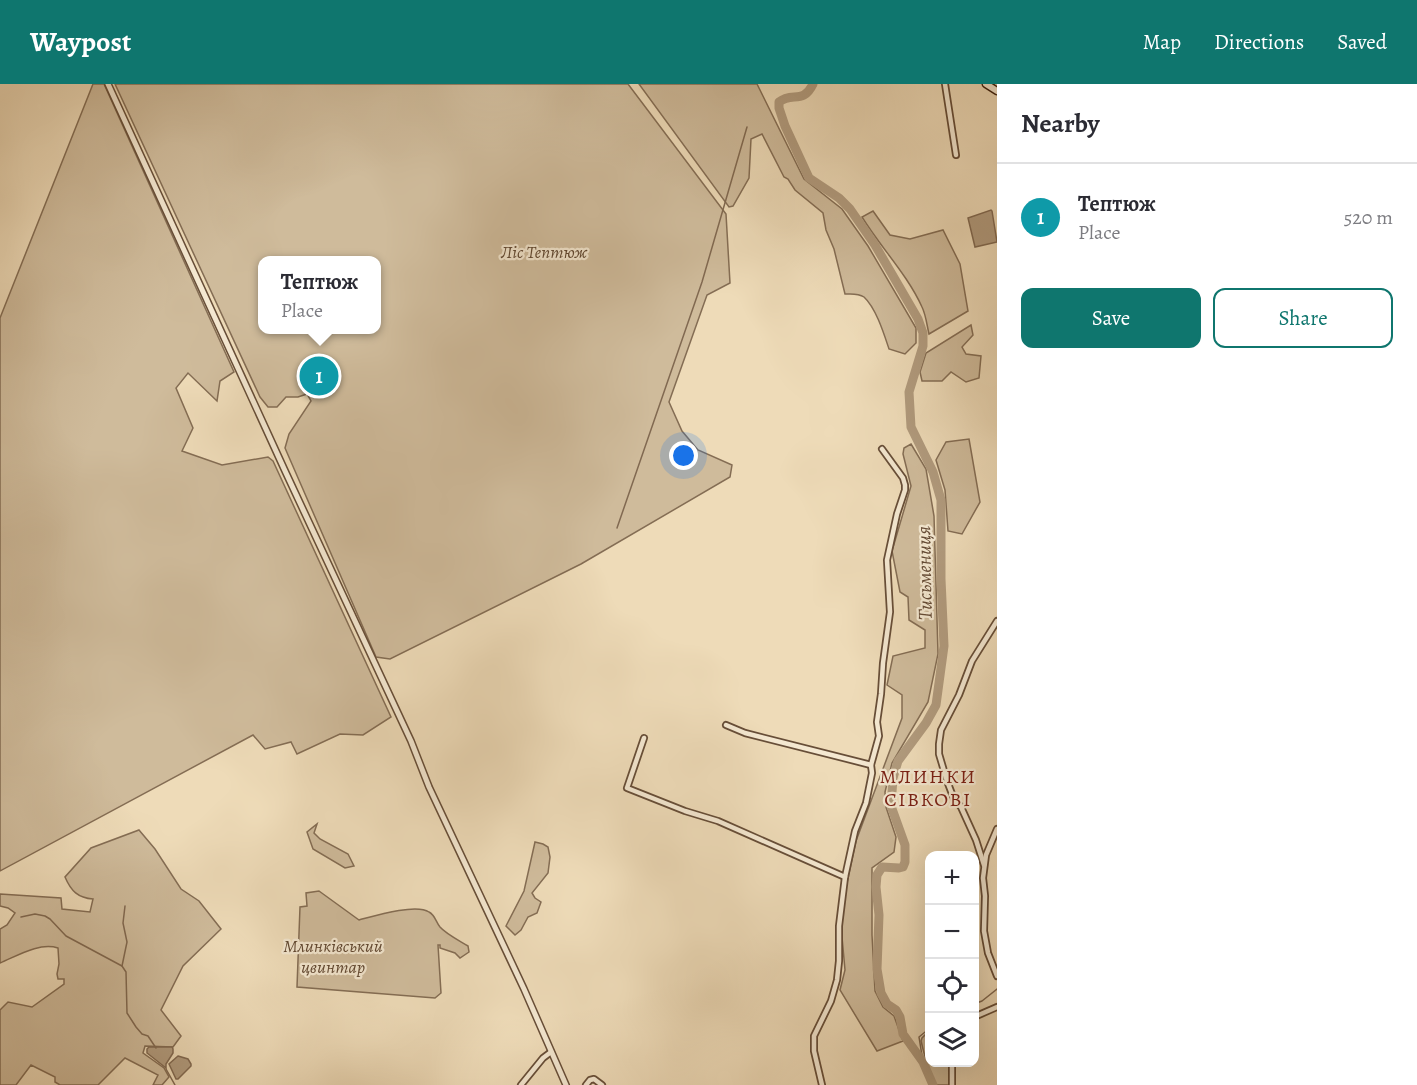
<!DOCTYPE html>
<html lang="en">
<head>
<meta charset="utf-8">
<style>
	:root { --surface:#fff; --page:#f7f7f7; --text:#2b2b33; --muted:#7c7c81; --line:#e1e1e2; --accent:#0f766e }
	body { margin:0; font-family:Alegreya,serif; background:var(--page); color:var(--text) }
	.controls { position:absolute; right:18px; bottom:18px; display:grid; overflow:hidden; border-radius:12px; box-shadow:0 6px 24px #0002 }
	.controls button { width:54px; height:54px; display:grid; place-items:center; padding:0; border:0; border-bottom:2px solid var(--line); background:var(--surface); color:var(--text); font:30px sans-serif }
	.you { position:absolute; left:684px; top:372px; width:21px; height:21px; margin:-15px; border:4px solid #fff; border-radius:50%; background:#1a73e8; box-shadow:0 0 0 9px #1a73e833 }
	.badge { display:grid; place-items:center; width:39px; height:39px; border-radius:50%; background:var(--accent); color:#fff; font-size:20px; font-weight:700 }
	.pin { position:absolute; translate:-50% -50%; border:3px solid #fff; box-shadow:0 2px 6px #0006 }
	.popup { position:absolute; left:258px; top:172px; width:123px; height:78px; box-sizing:border-box; display:grid; place-content:center; border-radius:12px; background:var(--surface); filter:drop-shadow(0 2px 4px #0005); font-size:20px; white-space:nowrap; color:var(--muted) }
	.popup b { font-size:22px; color:var(--text) }
	.popup::after { content:''; position:absolute; left:50%; top:100%; margin-left:-12px; border:12px solid transparent; border-top-color:var(--surface) }
	.list { margin:0; padding:0; list-style:none }
	h2 { display:flex; justify-content:space-between; align-items:center; height:78px; margin:0; padding:0 24px; font-size:26px }
	h2 small { font-size:20px; font-weight:400; color:var(--muted) }
	.list li { display:grid; grid-template-columns:39px 1fr auto; gap:18px; align-items:center; box-sizing:border-box; height:108px; padding:0 24px; border-top:2px solid var(--line) }
	.list b { display:block; font-size:22px; white-space:nowrap }
	.list p { margin:0; font-size:20px; white-space:nowrap; color:var(--muted) }
	.list em { font-size:20px; font-style:normal; color:var(--muted) }
	.actions { display:flex; gap:12px; padding:18px 24px }
	.actions a { flex:1; padding:14px 0; border:2px solid var(--accent); border-radius:12px; text-align:center; font-size:21px; color:var(--accent) }
	.actions .main { background:var(--accent); color:#fff }
	.icon { flex:none; width:33px; height:33px; fill:none; stroke:currentColor; stroke-width:2; stroke-linecap:round; stroke-linejoin:round }
	.map { position:relative; flex:none; width:997px; height:1001px; overflow:hidden }
	header { display:flex; align-items:center; gap:36px; box-sizing:border-box; height:84px; padding:0 30px; background:var(--accent); color:#fff }
	header strong { font-size:28px }
	nav { display:flex; gap:33px; margin-inline-start:auto; font-size:21px }
	main { display:flex }
	aside { flex:1; background:var(--surface) }
	.map>svg:first-child { display:block }
	.green { fill:#cfbb9b; stroke:#846d54; stroke-width:1.5; fill-rule:evenodd }
	.water { fill:#b19b7e; stroke:#816951; stroke-width:1.5 }
	.lines { fill:none; stroke-linecap:round; stroke-linejoin:round }
	.stream { stroke:#816951; stroke-width:1.5 }
	.river { stroke:#b19b7e; stroke-width:9 }
	.minor-casing { stroke:#674e38; stroke-width:8 }
	.tertiary-casing { stroke:#674e38; stroke-width:8 }
	.secondary-casing { stroke:#3a1f0d; stroke-width:9 }
	.minor { stroke:#f4e8d1; stroke-width:4.5 }
	.tertiary { stroke:#f4e8d1; stroke-width:5 }
	.secondary { stroke:#f4e8d1; stroke-width:6 }
	.labels { text-anchor:middle; stroke-width:4.5; stroke-linejoin:round; paint-order:stroke }
	.park-label { font-size:18px; font-style:italic; fill:#5f4630; stroke:#f4e8d1 }
	.water-label { font-size:20px; font-style:italic; fill:#644a35; stroke:#f4e8d1 }
	.neighbourhood-label { font-size:20px; letter-spacing:1.5px; fill:#7a1f14; stroke:#f4e8d1 }
</style>
</head>
<body>
<header>
<strong>Waypost</strong>
<nav><a>Map</a><a>Directions</a><a>Saved</a></nav>
</header>
<main>
<div class="map">
<svg width="997" height="1001" viewBox="0 0 997 1001">
	<rect width="100%" height="100%" fill="#eedbb8"/>
	<filter id="stains"><feTurbulence type="fractalNoise" baseFrequency=".00333" numOctaves="4"/><feColorMatrix values="0 0 0 0 .2 0 0 0 0 .09 0 0 0 0 .02 0 0 0 .5 -.17"/></filter>
	<radialGradient id="worn" r=".72"><stop offset=".6" stop-color="#630" stop-opacity="0"/><stop offset="1" stop-color="#630" stop-opacity=".3"/></radialGradient>
	<g class="green">
		<polygon points="93,0 104,0 234,288 220,297 217,317 188,289 176,304 193,344 182,367 222,381 268,373 273,377 391,633 363,651 340,650 297,670 291,658 265,665 253,651 0,787 0,234"/>
		<path d="M 115,0 L 628,0 L 726,130 L 730,199 L 707,211 L 669,318 L 682,347 L 698,366 L 732,381 L 730,393 L 581,480 L 390,575 L 376,573 L 285,364 L 289,350 L 311,317 L 307,310 L 298,313 L 286,313 L 277,323 L 268,323 L 260,313 ZM 262,176 L 376,176 L 376,246 L 262,246 Z"/>
		<path d="M 639,0 L 757,0 L 804,95 L 842,125 L 868,162 L 916,244 L 916,259 L 905,270 L 889,265 C 884,250 876,224 864,213 C 858,209 852,210 845,210 L 834,165 L 826,146 L 823,129 L 795,106 L 788,95 L 784,93 L 762,50 L 751,55 L 749,94 L 733,122 L 729,123 Z"/>
		<path d="M 873,127 L 890,151 L 910,155 L 943,146 L 960,180 L 968,227 L 929,250 C 927,242 926,231 922,223 C 907,190 881,164 862,133 Z"/>
		<polygon points="971,241 973,251 962,263 966,270 981,272 979,294 966,298 951,288 942,297 922,297 920,288 926,269"/>
		<polygon points="969,355 980,418 962,450 948,447 945,406 936,376 946,358"/>
		<polygon points="911,360 926,385 934,432 938,570 928,618 892,679 885,708 886,723 896,753 894,768 872,784 872,851 875,907 883,923 894,932 903,957 877,967 840,906 845,886 840,831 856,757 902,634 902,611 887,601 893,572 925,564 925,546 909,536 908,513 900,508 892,467 911,402 903,370 904,364"/>
		<polygon points="317,740 314,749 320,755 348,770 354,782 345,784 313,765 307,748"/>
		<path d="M 139,746 L 155,765 L 181,805 L 199,817 L 221,845 L 183,882 L 161,926 L 181,952 L 173,963 L 145,962 L 143,969 L 164,984 L 169,993 L 162,1001 L 153,1001 L 158,991 L 125,974 L 98,1001 L 60,1001 L 55,998 L 55,993 L 31,981 L 16,1001 L 0,1001 L 0,926 L 8,918 L 32,923 L 64,900 L 64,895 L 58,895 L 57,890 L 59,880 L 58,864 C 39,858 17,872 0,879 L 0,845 L 7,841 L 15,829 L 8,824 L 0,822 L 0,810 L 61,814 L 62,825 L 90,828 L 93,815 C 78,814 71,807 65,793 L 91,764 Z"/>
		<polygon points="535,758 543,760 548,763 550,773 548,789 532,809 535,814 541,818 537,829 528,833 521,846 515,851 506,842 524,807"/>
		<path d="M 319,807 L 359,836 C 374,832 416,819 429,828 C 435,831 436,838 440,843 C 446,850 460,857 468,862 L 469,868 L 460,874 L 455,869 L 440,864 L 440,861 L 438,861 L 441,909 L 435,914 L 297,903 L 300,823 L 307,822 L 306,809 Z"/>
		<polygon points="929,947 930,978 949,979 949,1001 936,1001 926,977 921,957 922,954"/>
	</g>
	<g class="water">
		<polygon points="991,126 992,127 997,158 975,163 968,134"/>
		<polygon points="149,963 172,963 173,965 173,969 166,980 166,984 147,969 147,965"/>
		<polygon points="178,972 188,975 191,980 191,982 178,995 176,995 169,980"/>
	</g>
	<g class="lines">
		<g class="stream">
			<polyline points="617,444 702,198 747,43"/>
			<polyline points="21,833 35,830 45,832 50,835 66,852 122,882 126,888 127,929 136,943 142,950 148,952 156,964"/>
			<polyline points="122,882 127,858 123,839 125,822"/>
			<polyline points="974,920 982,917 997,905"/>
			<polyline points="923,978 919,953 930,944"/>
			<polyline points="166,985 175,1001"/>
		</g>
		<path class="river" d="M 813,0 C 803,21 792,7 779,18 L 779,24 L 785,42 L 809,94 L 839,114 L 850,125 L 875,161 L 918,235 L 923,249 L 923,262 L 909,308 L 911,343 L 933,388 L 941,416 L 941,495 L 944,562 L 936,621 L 926,639 L 898,677 L 893,694 L 891,722 L 905,761 L 905,778 L 903,783 L 899,784 L 882,783 L 877,791 L 876,803 L 879,831 L 877,885 L 881,909 L 887,920 L 896,926 L 900,933 L 903,950 L 923,978 L 933,1001"/>
		<g class="minor-casing">
			<g id="minor">
				<polyline points="945,0 956,71"/>
				<polyline points="726,641 745,649 871,681"/>
				<polyline points="644,654 627,704 685,727 718,737 845,793"/>
				<polyline points="997,745 986,771 983,794 985,812 984,847 988,869 997,892"/>
				<polyline points="984,781 976,756 961,723 954,715 947,697 939,670 939,660 941,646 959,611 972,577 997,537"/>
				<polyline points="974,933 997,923"/>
				<polyline points="521,1001 543,974 551,968"/>
				<polyline points="586,1001 590,996 594,995 602,1001"/>
				<polyline points="822,1001 814,967 814,952 831,917 837,896 839,877 839,842 845,793 855,747 866,719 872,689 871,681 879,652 877,638 881,610 883,579 890,528 887,476 897,430 905,406 905,401 903,394 882,365"/>
				<polyline points="952,1001 952,978"/>
			</g>
		</g>
		<g class="tertiary-casing">
			<polyline id="tertiary" points="108,0 286,389 411,657 429,703 524,905 566,1001"/>
		</g>
		<g class="secondary-casing">
			<polyline id="secondary" points="986,0 997,7"/>
		</g>
		<use href="#minor" class="minor"/>
		<use href="#tertiary" class="tertiary"/>
		<use href="#secondary" class="secondary"/>
	</g>
	<g class="labels">
		<g class="park-label">
			<text x="544" y="174">Ліс Тептюж</text>
			<text x="333" y="868">Млинківський<tspan x="333" dy="21">цвинтар</tspan></text>
		</g>
		<g class="water-label">
			<text transform="translate(924 489) rotate(-91)" y="7">Тисьмениця</text>
		</g>
		<g class="neighbourhood-label">
			<text x="928" y="699">МЛИНКИ<tspan x="928" dy="23">СІВКОВІ</tspan></text>
		</g>
	</g>
	<rect width="100%" height="100%" filter="url(#stains)"/>
	<rect width="100%" height="100%" fill="url(#worn)"/>
</svg>
<div class="controls">
<button>+</button>
<button>−</button>
<button><svg class="icon" aria-label="locate" viewBox="0 0 24 24"><circle cx="12" cy="12" r="6"/><path d="M12 2v4M12 18v4M2 12h4M18 12h4"/></svg></button>
<button><svg class="icon" aria-label="layers" viewBox="0 0 24 24"><path d="M12 4l9 5-9 5-9-5zM3 14l9 5 9-5"/></svg></button>
</div>
<div class="you"></div>
<div class="pin badge" style="left:319px;top:292px;background:#0f9aa8">1</div>
<div class="popup"><b>Тептюж</b>Place</div>
</div>
<aside>
<h2>Nearby<small></small></h2>
<ul class="list">
<li><span class="badge" style="background:#0f9aa8">1</span><div><b>Тептюж</b><p>Place</p></div><em>520 m</em></li>
</ul>
<div class="actions"><a class="main">Save</a><a>Share</a></div>
</aside>
</main>
</body>
</html>
